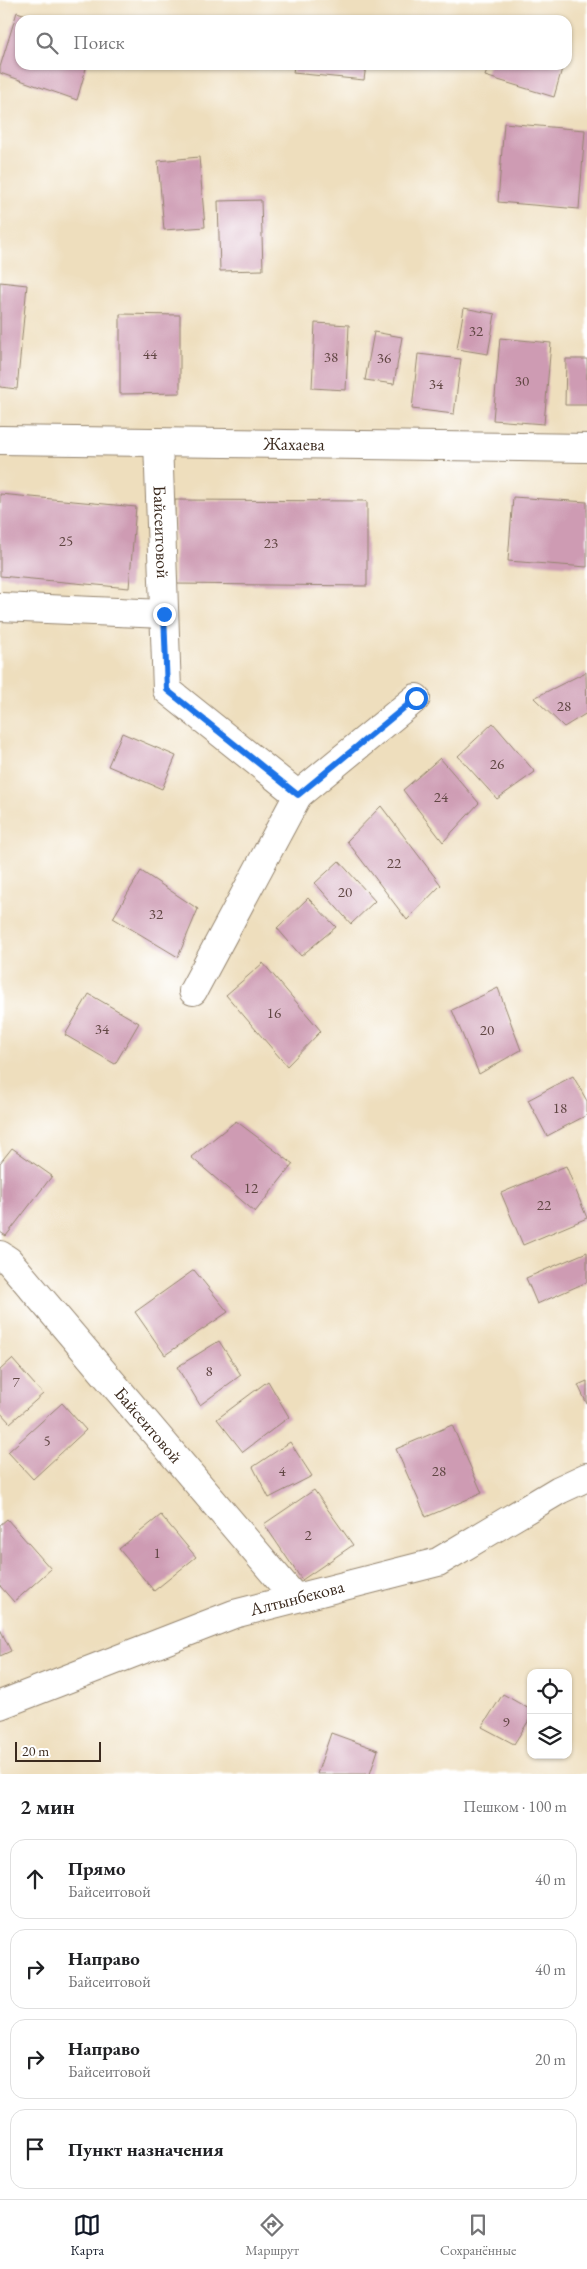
<!DOCTYPE html>
<html lang="ru">
<head>
<meta charset="utf-8">
<style>
	:root { --surface:#fff; --page:#f6f6f6; --text:#202124; --muted:#757577; --line:#e0e0e0; --accent:#111827 }
	body { margin:0; font-family:"EB Garamond",serif; background:var(--page); color:var(--text) }
	.controls { position:absolute; right:15px; bottom:15px; display:grid; overflow:hidden; border-radius:10px; box-shadow:0 1px 4px #0004 }
	.controls button { width:45px; height:45px; display:grid; place-items:center; padding:0; border:0; border-bottom:1px solid var(--line); background:var(--surface); color:var(--text); font:25px sans-serif }
	.scale { position:absolute; left:15px; bottom:12px; width:86px; box-sizing:border-box; padding-left:5px; border:2px solid #3b2a1e; border-top:0; font-size:14px; line-height:18px; white-space:nowrap; color:#3b2a1e; -webkit-text-stroke:4px #fff; paint-order:stroke }
	.stop { position:absolute; width:15px; height:15px; margin:-11px; border:4px solid #1a73e8; border-radius:50%; background:#fff }
	.stop.end { background:#1a73e8; border-color:#fff; box-shadow:0 1px 5px #0008 }
	.list { margin:0; padding:0; list-style:none }
	h2 { display:flex; justify-content:space-between; align-items:center; height:65px; margin:0; padding:0 20px; font-size:21px }
	h2 small { font-size:16px; font-weight:400; color:var(--muted) }
	.list li { display:grid; grid-template-columns:32px 1fr auto; gap:15px; align-items:center; box-sizing:border-box; height:80px; margin:0 10px 10px; padding:0 10px; border:1px solid var(--line); border-radius:15px }
	.list b { display:block; font-size:19px; white-space:nowrap }
	.list p { margin:0; font-size:16px; white-space:nowrap; color:var(--muted) }
	.list em { font-size:16px; font-style:normal; color:var(--muted) }
	.icon { flex:none; width:28px; height:28px; fill:none; stroke:currentColor; stroke-width:2; stroke-linecap:round; stroke-linejoin:round }
	.map { position:relative; flex:none; width:587px; height:1774px; overflow:hidden }
	.search { position:absolute; background:var(--surface); box-shadow:0 1px 4px #0004; left:15px; right:15px; top:15px; height:55px; display:flex; align-items:center; gap:12px; box-sizing:border-box; padding:0 18px; border-radius:15px; color:var(--muted); font-size:19px }
	.sheet { height:425px; background:var(--surface) }
	nav { display:flex; justify-content:space-around; align-items:center; box-sizing:border-box; height:70px; border-top:1px solid var(--line); background:var(--surface); font-size:14px; color:var(--muted) }
	nav a { display:grid; justify-items:center; gap:2px }
	nav .on { color:var(--accent) }
	.map>svg:first-child { display:block }
	.building { fill:#ce9bb3 }
	.lines { fill:none; stroke-linecap:round; stroke-linejoin:round }
	.minor-casing { stroke:#94846e; stroke-width:30 }
	.minor { stroke:#fff; stroke-width:28 }
	.route { stroke:#1a73e8; stroke-width:6 }
	.labels { text-anchor:middle; stroke-width:4; stroke-linejoin:round; paint-order:stroke }
	.number-label { font-size:15px; fill:#604643 }
	.street-label { font-size:18px; fill:#3b2a1e; stroke:#fff }
</style>
</head>
<body>
<div class="map">
<svg width="587" height="1774" viewBox="0 0 587 1774">
	<rect width="100%" height="100%" fill="#fff"/>
	<filter id="ink" filterUnits="userSpaceOnUse"><feTurbulence type="fractalNoise" baseFrequency=".02" numOctaves="2"/><feDisplacementMap in="SourceGraphic" scale="10" xChannelSelector="R" yChannelSelector="G"/><feConvolveMatrix kernelMatrix="1 2 1 2 8 2 1 2 1" color-interpolation-filters="sRGB"/></filter>
	<filter id="wash" filterUnits="userSpaceOnUse"><feTurbulence type="fractalNoise" baseFrequency=".0096" numOctaves="4" result="noise"/><feDisplacementMap in="SourceGraphic" scale="20" xChannelSelector="R" yChannelSelector="G"/><feGaussianBlur stdDeviation="1.12" result="paint"/><feColorMatrix in="noise" values="0 0 0 0 0 0 0 0 0 0 0 0 0 0 0 0 0 1.4 0 .05"/><feComposite in="paint" operator="in"/></filter>
	<g filter="url(#wash)">
		<rect width="100%" height="100%" fill="#eedebd"/>
		<g id="blocks">
			<g class="building">
				<polygon points="17,12 41,20 20,20 20,65 87,65 77,100 0,73 0,67"/>
				<polygon points="298,16 328,19 328,20 298,20"/>
				<polygon points="294,65 366,65 364,80 293,73"/>
				<polygon points="489,65 563,65 554,97 485,76"/>
				<polygon points="504,123 585,130 579,209 498,202"/>
				<polygon points="199,157 205,227 164,230 158,161"/>
				<polygon points="261,200 263,270 220,271 218,201"/>
				<polygon points="0,282 27,285 17,389 0,387"/>
				<polygon points="464,308 495,314 488,354 457,349"/>
				<polygon points="120,314 180,315 180,393 120,394"/>
				<polygon points="315,323 349,325 346,390 312,388"/>
				<polygon points="374,332 402,337 394,384 365,380"/>
				<polygon points="500,338 551,343 544,424 493,420"/>
				<polygon points="418,354 461,359 454,414 412,409"/>
				<polygon points="566,359 587,359 587,405 565,405"/>
				<polygon points="0,494 136,507 129,588 0,576"/>
				<polygon points="513,497 587,502 587,567 508,561"/>
				<polygon points="175,500 367,501 367,586 174,584"/>
				<polygon points="586,672 587,713 564,727 534,698"/>
				<polygon points="493,723 535,772 497,799 458,756"/>
				<polygon points="122,733 176,756 162,789 108,766"/>
				<polygon points="440,758 479,803 443,842 403,790"/>
				<polygon points="381,806 441,885 407,920 347,841"/>
				<polygon points="339,861 375,901 351,924 315,883"/>
				<polygon points="141,871 198,909 178,957 113,918"/>
				<polygon points="308,898 336,927 301,956 277,928"/>
				<polygon points="263,963 321,1031 287,1066 226,995"/>
				<polygon points="498,988 521,1050 479,1074 452,1010"/>
				<polygon points="89,994 139,1023 115,1064 65,1035"/>
				<polygon points="573,1076 587,1101 587,1115 547,1136 528,1100"/>
				<polygon points="236,1121 293,1164 255,1212 191,1157"/>
				<polygon points="12,1148 52,1176 6,1236 0,1232 0,1163"/>
				<polygon points="566,1166 587,1218 523,1245 501,1193"/>
				<polygon points="587,1252 587,1282 537,1304 526,1278"/>
				<polygon points="194,1270 228,1312 165,1355 135,1312"/>
				<polygon points="219,1341 241,1375 200,1405 177,1367"/>
				<polygon points="12,1359 43,1394 10,1423 0,1412 0,1370"/>
				<polygon points="268,1381 289,1417 243,1452 217,1419"/>
				<polygon points="587,1381 587,1404 578,1385"/>
				<polygon points="62,1403 86,1430 33,1479 8,1452"/>
				<polygon points="452,1425 482,1493 426,1517 396,1449"/>
				<polygon points="290,1442 312,1476 269,1498 253,1467"/>
				<polygon points="314,1490 353,1545 302,1580 264,1524"/>
				<polygon points="161,1515 196,1557 154,1591 119,1549"/>
				<polygon points="7,1519 51,1569 14,1602 0,1586 0,1525"/>
				<polygon points="0,1629 11,1651 0,1656"/>
				<polygon points="503,1694 531,1710 531,1717 514,1744 482,1727"/>
				<polygon points="331,1733 378,1750 370,1774 317,1774"/>
			</g>
		</g>
	</g>
	<g filter="url(#ink)">
		<use href="#blocks" fill-opacity="0" stroke="#94846e" stroke-width="1"/>
		<g class="lines">
			<g class="minor-casing">
				<g id="minor">
					<path id="s1" d="M 0,440 L 587,448"/>
					<path id="s2" d="M 158,442 L 167,690 L 298,795 L 416,698"/>
					<polyline points="0,607 164,614"/>
					<polyline points="193,991 298,795"/>
					<path id="s3" d="M 0,1255 L 9,1261 L 295,1598"/>
					<path id="s4" d="M 0,1705 L 234,1614 L 438,1562 L 559,1490 L 587,1477"/>
				</g>
			</g>
			<use href="#minor" class="minor"/>
		</g>
	</g>
	<g class="lines" filter="url(#ink)">
		<polyline class="route" points="164,614 167,690 298,795 416,698"/>
	</g>
	<g class="labels">
		<g class="number-label">
			<text x="476" y="336">32</text>
			<text x="150" y="359">44</text>
			<text x="331" y="362">38</text>
			<text x="384" y="363">36</text>
			<text x="522" y="386">30</text>
			<text x="436" y="389">34</text>
			<text x="66" y="546">25</text>
			<text x="271" y="548">23</text>
			<text x="564" y="711">28</text>
			<text x="497" y="769">26</text>
			<text x="441" y="802">24</text>
			<text x="394" y="868">22</text>
			<text x="345" y="897">20</text>
			<text x="156" y="919">32</text>
			<text x="274" y="1018">16</text>
			<text x="102" y="1034">34</text>
			<text x="487" y="1035">20</text>
			<text x="560" y="1113">18</text>
			<text x="251" y="1193">12</text>
			<text x="544" y="1210">22</text>
			<text x="209" y="1376">8</text>
			<text x="16" y="1387">7</text>
			<text x="47" y="1446">5</text>
			<text x="282" y="1476">4</text>
			<text x="439" y="1476">28</text>
			<text x="308" y="1540">2</text>
			<text x="157" y="1558">1</text>
			<text x="506" y="1727">9</text>
		</g>
		<g class="street-label">
			<text dy="6" stroke="none"><textPath href="#s1" startOffset="294">Жахаева</textPath></text>
			<text dy="6" stroke="none"><textPath href="#s2" startOffset="90">Байсеитовой</textPath></text>
			<text dy="6" stroke="none"><textPath href="#s3" startOffset="226">Байсеитовой</textPath></text>
			<text dy="6" stroke="none"><textPath href="#s4" startOffset="316">Алтынбекова</textPath></text>
		</g>
	</g>
</svg>
<div class="controls">
<button><svg class="icon" aria-label="locate" viewBox="0 0 24 24"><circle cx="12" cy="12" r="6"/><path d="M12 2v4M12 18v4M2 12h4M18 12h4"/></svg></button>
<button><svg class="icon" aria-label="layers" viewBox="0 0 24 24"><path d="M12 4l9 5-9 5-9-5zM3 14l9 5 9-5"/></svg></button>
</div>
<div class="scale">20 m</div>
<div class="stop" style="left:416px;top:698px"></div>
<div class="stop end" style="left:164px;top:614px"></div>
<div class="search"><svg class="icon" aria-label="search" viewBox="0 0 24 24"><circle cx="10" cy="10" r="6"/><path d="M15 15l6 6"/></svg>Поиск</div>
</div>
<section class="sheet">
<h2>2 мин<small>Пешком · 100 m</small></h2>
<ul class="list">
<li><svg class="icon" aria-label="ahead" viewBox="0 0 24 24"><path d="M12 20V5M6 11l6-6 6 6"/></svg><div><b>Прямо</b><p>Байсеитовой</p></div><em>40 m</em></li>
<li><svg class="icon" aria-label="right" viewBox="0 0 24 24"><path d="M7 20v-9h11M14 6l5 5-5 5"/></svg><div><b>Направо</b><p>Байсеитовой</p></div><em>40 m</em></li>
<li><svg class="icon" aria-label="right" viewBox="0 0 24 24"><path d="M7 20v-9h11M14 6l5 5-5 5"/></svg><div><b>Направо</b><p>Байсеитовой</p></div><em>20 m</em></li>
<li><svg class="icon" aria-label="arrive" viewBox="0 0 24 24"><path d="M6 21V4h12l-3 4 3 4H6"/></svg><div><b>Пункт назначения</b></div></li>
</ul>
</section>
<nav>
<a class="on"><svg class="icon" aria-label="map" viewBox="0 0 24 24"><path d="M3 6l6-2 6 2 6-2v14l-6 2-6-2-6 2zM9 4v14M15 6v14"/></svg>Карта</a>
<a><svg class="icon" aria-label="directions" viewBox="0 0 24 24"><path d="M12 3l9 9-9 9-9-9zM9 14v-3h6M13 9l2 2-2 2"/></svg>Маршрут</a>
<a><svg class="icon" aria-label="saved" viewBox="0 0 24 24"><path d="M7 4h10v16l-5-4-5 4z"/></svg>Сохранённые</a>
</nav>
</body>
</html>
